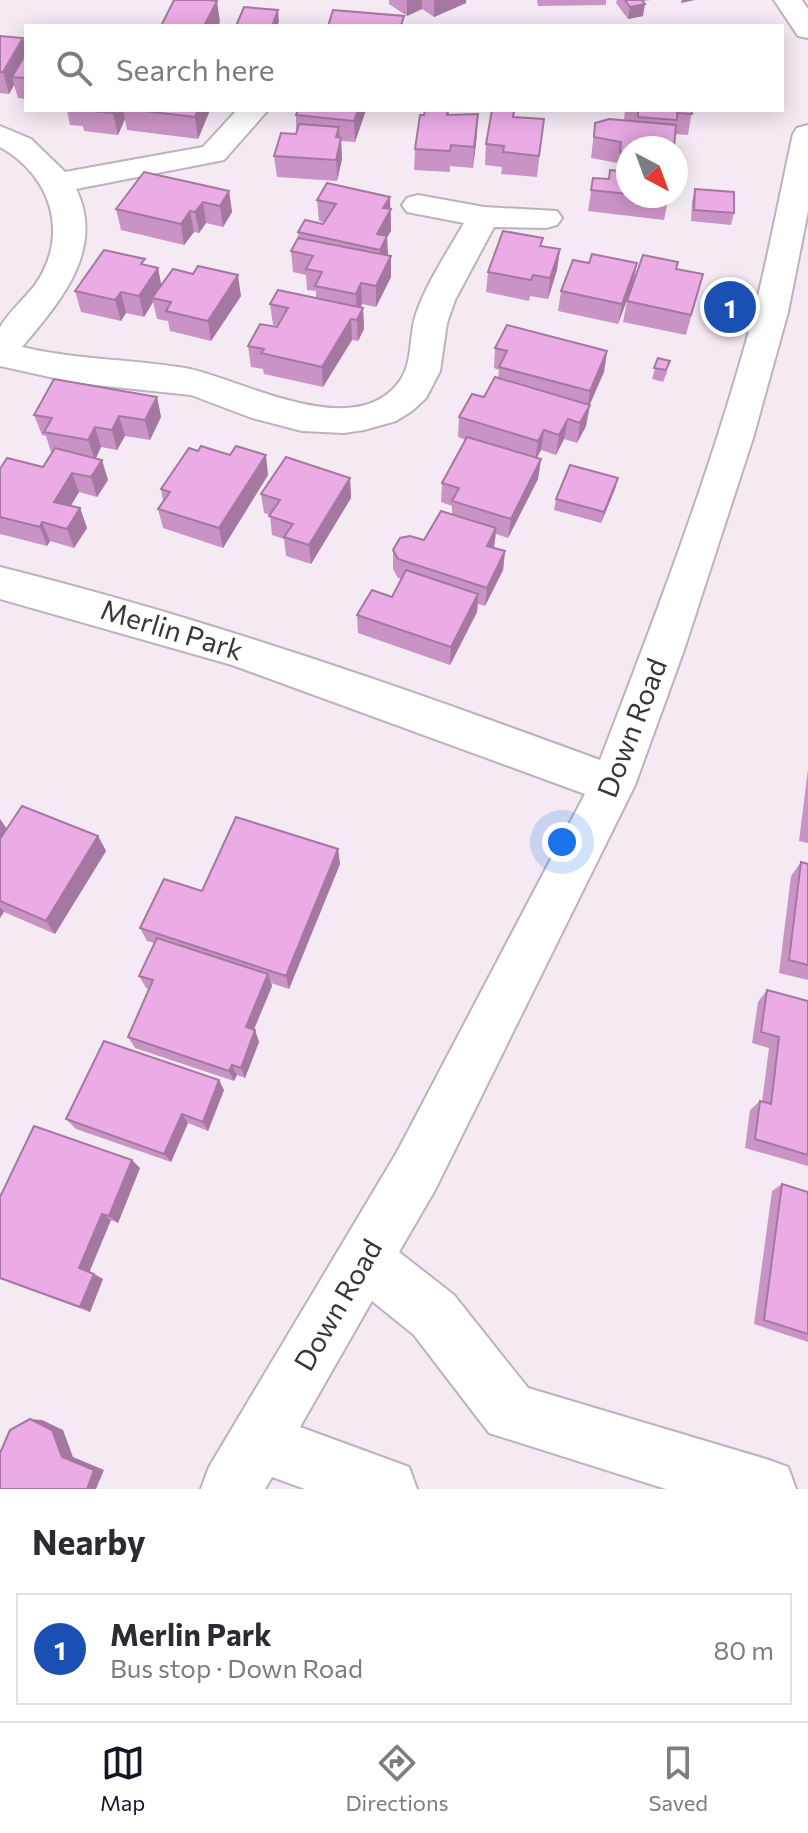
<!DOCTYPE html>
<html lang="en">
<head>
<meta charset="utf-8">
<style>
	:root { --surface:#fff; --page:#f2f2f3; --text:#2b2b33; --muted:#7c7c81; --line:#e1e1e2; --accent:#111827 }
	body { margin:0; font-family:Commissioner,sans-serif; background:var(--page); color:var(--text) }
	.compass { position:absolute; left:616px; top:136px; width:72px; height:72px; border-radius:50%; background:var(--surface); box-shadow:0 4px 20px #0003; rotate:139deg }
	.you { position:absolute; left:562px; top:842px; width:28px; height:28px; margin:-20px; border:6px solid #fff; border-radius:50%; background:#1a73e8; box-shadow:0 0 0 12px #1a73e833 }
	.badge { display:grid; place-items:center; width:52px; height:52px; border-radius:50%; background:var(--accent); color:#fff; font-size:26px; font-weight:700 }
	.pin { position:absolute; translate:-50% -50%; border:4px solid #fff; box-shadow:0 2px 8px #0006 }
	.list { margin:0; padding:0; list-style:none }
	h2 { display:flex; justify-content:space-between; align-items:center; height:104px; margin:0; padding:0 32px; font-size:34px }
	h2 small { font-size:26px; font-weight:400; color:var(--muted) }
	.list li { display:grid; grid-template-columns:52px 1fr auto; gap:24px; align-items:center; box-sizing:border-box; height:112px; margin:0 16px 16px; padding:0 16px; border:2px solid var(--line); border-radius:0px }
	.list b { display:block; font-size:30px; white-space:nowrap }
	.list p { margin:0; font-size:26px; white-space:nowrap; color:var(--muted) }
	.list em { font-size:26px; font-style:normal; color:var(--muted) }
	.icon { flex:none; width:44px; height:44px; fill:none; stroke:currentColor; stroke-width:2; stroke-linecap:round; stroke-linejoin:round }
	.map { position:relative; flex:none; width:808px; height:1489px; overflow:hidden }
	.search { position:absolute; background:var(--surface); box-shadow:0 4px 20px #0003; left:24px; right:24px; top:24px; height:88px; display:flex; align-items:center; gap:20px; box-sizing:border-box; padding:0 28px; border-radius:0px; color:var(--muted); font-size:30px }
	.sheet { height:232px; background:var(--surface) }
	nav { display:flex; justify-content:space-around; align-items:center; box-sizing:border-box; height:112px; border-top:2px solid var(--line); background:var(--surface); font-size:22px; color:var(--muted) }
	nav a { display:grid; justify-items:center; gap:4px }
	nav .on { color:var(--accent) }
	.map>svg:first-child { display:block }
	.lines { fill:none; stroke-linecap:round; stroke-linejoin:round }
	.minor-casing { stroke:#bcb2bb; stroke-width:4 }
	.minor { fill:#fff; fill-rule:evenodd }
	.wall { fill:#ca93c5 }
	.shaded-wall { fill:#a478a0 }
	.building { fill:#ebabe5; stroke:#a478a0; stroke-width:2 }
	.labels { text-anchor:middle; stroke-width:8; stroke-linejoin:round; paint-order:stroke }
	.street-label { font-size:28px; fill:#393539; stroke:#fff }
</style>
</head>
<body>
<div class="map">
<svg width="808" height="1489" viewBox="0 0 808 1489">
	<rect width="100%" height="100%" fill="#f5eaf4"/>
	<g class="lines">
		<g class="minor-casing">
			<g id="minor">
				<polygon points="774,0 802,0 808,9 808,38 798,36"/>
				<path d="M 237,110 L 268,110 L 224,160 L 76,189 C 106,250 59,303 22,347 C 76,360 130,359 185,368 C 240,378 357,446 401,379 C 413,361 409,334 416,314 C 427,282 447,253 464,223 L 407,212 L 402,205 L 407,198 L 418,195 L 484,207 L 557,211 L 562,218 L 557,225 L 546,228 L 494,227 L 455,300 L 447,323 L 440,371 L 426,398 L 412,411 L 396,421 L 364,430 L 344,433 L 302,431 L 252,418 L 191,395 L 77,383 L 0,366 C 0,355 0,338 0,328 C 4,317 27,296 35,285 C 70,235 52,176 0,147 L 0,126 L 31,139 L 65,172 L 203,147 Z"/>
				<path d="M 808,125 L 808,211 L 788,312 L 753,438 L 684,650 L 635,785 L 435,1190 L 399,1252 L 454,1295 L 528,1388 L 766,1459 L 788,1467 L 796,1489 L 666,1489 L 489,1433 L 414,1335 L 372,1301 L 300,1427 L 409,1467 L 417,1489 L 305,1489 L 272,1477 L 265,1489 L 201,1489 L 209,1467 L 397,1152 L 585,794 L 232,665 L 0,599 L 0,567 C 205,618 402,687 600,760 C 656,614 714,464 754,312 C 769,253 780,193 793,134 L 797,128 Z"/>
			</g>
		</g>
		<use href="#minor" class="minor"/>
	</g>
	<g class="wall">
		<polygon points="389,0 466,0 466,3 434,17 422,9 407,16 389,4"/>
		<polygon points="537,0 606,0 606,5 538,6"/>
		<polygon points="617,0 651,0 643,1 643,16 628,19 616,3"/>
		<polygon points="0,36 26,47 26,99 18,98 14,85 9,94 0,93"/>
		<polygon points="67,110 210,110 198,139 127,130 125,119 118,135 84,131 83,126 70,125"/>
		<polygon points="298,110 366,110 355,142 341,141 342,159 337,181 277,177 274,156 296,134 296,115"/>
		<polygon points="425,110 449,110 449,115 477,135 473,168 450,166 450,172 414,170 415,149"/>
		<polygon points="515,110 514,117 544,119 537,177 501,174 502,167 485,165 486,144"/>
		<polygon points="625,110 692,110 688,135 675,134 674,148 628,148 628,196 669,196 664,220 588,211 593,178 608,179 617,170 618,163 591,158 595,123 624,120"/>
		<polygon points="695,189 734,213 731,225 691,221 692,201"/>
		<polygon points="229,191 232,212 223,227 206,223 199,233 194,232 184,245 121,230 116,209"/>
		<polygon points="317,200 391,209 391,231 387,237 388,256 391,277 376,307 362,304 361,307 363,308 364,329 358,341 352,340 323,387 264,374 263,369 251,367 248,346 278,326 273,325 270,304 316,298 316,291 307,290 306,275 293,272 291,251 298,238 298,232 323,224 324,222 319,221"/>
		<polygon points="542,246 560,249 557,270 548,299 530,296 529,301 486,292 488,272"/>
		<polygon points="589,263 637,263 633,284 618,324 558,311 561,291"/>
		<polygon points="146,265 158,268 161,285 241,296 211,341 170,331 168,321 157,319 153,302 144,317 126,313 121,321 81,312 75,291"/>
		<polygon points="676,269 703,274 686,335 623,322 627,301"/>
		<polygon points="495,348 607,351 604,372 589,405 586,426 577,443 564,439 556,455 541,450 537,458 541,459 538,479 508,538 496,534 494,548 505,551 503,570 485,606 478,604 477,612 450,665 358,633 357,615 392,597 402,579 398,578 393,569 393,550 424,540 452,514 452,506 441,502 442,483 466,440 458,437 459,417 484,397 498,378 499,370 494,368"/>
		<polygon points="658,358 667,372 663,382 652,379"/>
		<polygon points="157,397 161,417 150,440 125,436 117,450 101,447 96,458 108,480 97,497 79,492 71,506 80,508 87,528 74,548 50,541 47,546 0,534 0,469 43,467 53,452 51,452 46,436 42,435 34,415"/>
		<polygon points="268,475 223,548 163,528 158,509 163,501 161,489"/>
		<polygon points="350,478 351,498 311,564 286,556 284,539 272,535 270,515 264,513 261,494"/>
		<polygon points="618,478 615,489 601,523 554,510 556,499"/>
		<polygon points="808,769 808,843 799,841"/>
		<polygon points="0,819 7,829 98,836 106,851 55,934 4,912 0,918"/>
		<polygon points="338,849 340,864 289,989 271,983 272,986 254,1030 255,1030 259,1042 245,1078 237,1075 234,1081 135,1048 128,1037 149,989 146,988 139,976 154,943 147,941 140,928 202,891"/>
		<polygon points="801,862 808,864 808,980 779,973 791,876"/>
		<polygon points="767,990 808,1001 808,1166 745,1148 750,1110 760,1101 762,1102 769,1048 752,1043 758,1002"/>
		<polygon points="224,1090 208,1131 188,1123 171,1162 76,1129 66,1119"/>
		<polygon points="140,1168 118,1223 111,1220 89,1272 103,1279 90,1312 0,1279"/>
		<polygon points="782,1184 808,1192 808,1342 754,1324 772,1191"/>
	</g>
	<g class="shaded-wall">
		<polygon points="407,0 422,0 422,9 407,16"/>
		<polygon points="434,0 466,0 466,3 434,17"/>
		<polygon points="682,0 695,0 681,3"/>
		<polygon points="217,1 220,22 218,26 204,26"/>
		<polygon points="645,4 643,16 628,19 630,7"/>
		<polygon points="278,10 279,22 277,26 272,26"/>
		<polygon points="23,38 26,47 26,64 12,77 14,85 9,94 3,72"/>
		<polygon points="115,110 123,110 125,119 118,135 113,113"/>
		<polygon points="198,110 210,110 198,139 195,117"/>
		<polygon points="358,110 366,110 355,142 354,121"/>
		<polygon points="478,114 477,135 473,168 474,147"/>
		<polygon points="339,127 340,143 341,138 342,159 337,181 336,137"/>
		<polygon points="229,191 232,212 223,227 220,206"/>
		<polygon points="390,197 391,231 387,237 388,257 380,271 380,250 377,234 383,208"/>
		<polygon points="203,202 206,223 199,233 195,212"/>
		<polygon points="190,211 194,232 184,245 181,224"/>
		<polygon points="560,249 557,270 548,299 550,278"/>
		<polygon points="391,256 391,277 376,307 376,286"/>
		<polygon points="637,263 633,284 618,324 622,304"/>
		<polygon points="158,268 162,289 152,298 153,302 144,317 139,296"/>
		<polygon points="238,275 241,296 211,341 208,321"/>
		<polygon points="361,283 362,304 357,315 356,294"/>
		<polygon points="121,292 126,313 121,321 115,300"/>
		<polygon points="363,308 364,329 358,341 357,320"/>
		<polygon points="351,319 352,340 323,387 322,367"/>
		<polygon points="607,351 604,372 587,411 590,391"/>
		<polygon points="157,397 161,417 150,440 145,420"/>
		<polygon points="590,405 586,426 577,443 580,423"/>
		<polygon points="119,416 125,436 117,450 112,430"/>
		<polygon points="568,419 564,439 556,455 559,435"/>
		<polygon points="95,427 101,447 95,460 88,440"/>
		<polygon points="544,430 541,450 535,461 538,441"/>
		<polygon points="266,455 268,475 223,548 219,528"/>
		<polygon points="541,459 538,479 508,538 511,519"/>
		<polygon points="102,460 108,480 97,497 91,477"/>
		<polygon points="72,473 79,492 61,521 54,502"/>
		<polygon points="350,478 351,498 311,564 309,545"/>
		<polygon points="618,478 615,489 601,523 604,512"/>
		<polygon points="80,508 87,528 74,548 67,529"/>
		<polygon points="42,522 50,541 47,546 40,527"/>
		<polygon points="496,528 494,547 487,546"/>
		<polygon points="505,551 503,570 485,606 487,588"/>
		<polygon points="478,594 477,612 450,665 451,647"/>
		<polygon points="0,819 10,834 0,850"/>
		<polygon points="98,836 106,851 55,934 46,921"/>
		<polygon points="338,849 340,864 289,989 286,976"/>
		<polygon points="0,907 4,912 0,918"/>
		<polygon points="268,974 272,986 250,1038 246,1027"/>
		<polygon points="255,1030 259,1042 245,1078 241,1068"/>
		<polygon points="232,1065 237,1075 234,1081 229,1071"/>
		<polygon points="219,1080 224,1090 208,1131 203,1122"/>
		<polygon points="182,1114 188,1123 171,1162 164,1154"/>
		<polygon points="132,1160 140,1168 118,1223 109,1216"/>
		<polygon points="102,1214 111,1220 89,1273 79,1268"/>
		<polygon points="94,1274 103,1279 90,1312 80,1307"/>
		<polygon points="30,1419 42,1420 63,1430 73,1457 104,1470 96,1489 87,1489"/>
	</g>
	<g class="building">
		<polygon points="174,0 209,0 217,1 204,26 161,26"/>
		<polygon points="625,0 642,0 645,4 630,7"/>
		<polygon points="244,7 278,10 272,26 236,26"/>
		<polygon points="333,10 404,16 401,26 328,26"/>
		<polygon points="0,36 23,38 3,72 0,72"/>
		<polygon points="26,53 26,78 12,77"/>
		<polygon points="79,110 115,110 113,113"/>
		<polygon points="135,110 198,110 195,117"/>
		<polygon points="298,110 358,110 354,121 296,115"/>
		<polygon points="425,110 448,110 447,115 478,114 474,147 451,145 450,151 415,149 420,115 424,115"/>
		<polygon points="492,110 514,110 513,117 544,119 539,156 503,152 504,146 486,144"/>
		<polygon points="638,110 692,110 692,114 677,113 677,120 638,117"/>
		<polygon points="609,119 676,125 674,147 662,146 662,148 628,148 628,153 620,152 621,142 594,137 595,123"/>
		<polygon points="299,124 339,127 336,137 341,138 336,160 274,156 281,133 296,134"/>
		<polygon points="621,161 628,161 628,194 591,190 593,178 609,179 610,170 620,171"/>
		<polygon points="144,172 229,191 220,206 203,202 195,212 190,211 181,224 116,209"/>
		<polygon points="327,183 390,197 383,208 391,209 377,234 387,236 380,250 298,232 305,220 323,224 336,204 317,200"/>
		<polygon points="695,189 734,192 734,213 694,210"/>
		<polygon points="642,196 669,196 669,199"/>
		<polygon points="503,231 543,238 540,246 560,249 550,278 533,275 531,280 488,272"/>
		<polygon points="298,238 391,256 376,286 361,283 356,294 315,286 322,272 306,269 313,256 291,251"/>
		<polygon points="104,250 145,259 141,264 158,268 139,296 121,292 115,300 75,291"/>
		<polygon points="592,254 637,263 622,304 561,291 573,260 589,263"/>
		<polygon points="643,255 678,262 676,269 703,274 691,315 627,301"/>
		<polygon points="198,266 238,275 208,321 166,311 171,302 152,298 173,269 193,274"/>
		<polygon points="278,290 363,308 357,320 351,319 322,367 261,353 264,349 248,346 260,324 277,327 288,308 270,304"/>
		<polygon points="507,325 607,351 590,391 499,367 507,351 495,348"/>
		<polygon points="658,358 670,361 666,370 654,368"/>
		<polygon points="495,377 590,405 580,423 568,419 559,435 544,430 538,441 459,417 472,394 484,397"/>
		<polygon points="54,379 157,397 145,420 119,416 112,430 95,427 88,440 44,432 52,418 34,415"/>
		<polygon points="467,437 541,459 511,519 452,501 459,488 442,483"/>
		<polygon points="201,446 230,455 236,446 266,455 219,528 158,509 170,492 161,489 189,448 198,451"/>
		<polygon points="55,448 102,460 91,477 72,473 54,502 80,508 67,529 42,522 40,527 0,517 0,469 7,458 43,467"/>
		<polygon points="286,457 350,478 309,545 284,537 293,524 269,516 280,500 261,494"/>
		<polygon points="570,465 618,478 604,512 556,499"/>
		<polygon points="441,511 496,528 487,546 505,551 487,588 398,559 393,550 400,538 410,536 424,540"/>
		<polygon points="406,570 478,594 451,647 357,615 372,590 392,597"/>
		<polygon points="22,806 98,836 46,921 0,901 0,839"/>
		<polygon points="236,817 338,849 286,976 140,928 164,879 202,891"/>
		<polygon points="801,862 808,864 808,965 789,960"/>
		<polygon points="157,938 268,974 246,1027 255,1030 241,1068 232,1065 229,1071 128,1037 153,980 139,976"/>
		<polygon points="767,990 808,1001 808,1155 755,1139 760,1101 771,1104 779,1037 761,1032"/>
		<polygon points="104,1041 219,1080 203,1122 182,1114 164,1154 66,1119"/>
		<polygon points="34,1126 132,1160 109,1216 102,1214 79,1268 94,1274 80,1307 0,1278 0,1197"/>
		<polygon points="782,1184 808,1192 808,1334 764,1320"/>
		<polygon points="30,1419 52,1430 62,1457 94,1470 87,1489 0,1489 0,1453 10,1430"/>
	</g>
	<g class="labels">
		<g class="street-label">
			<text transform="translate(172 630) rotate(17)" y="10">Merlin Park</text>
			<text transform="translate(632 728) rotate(-69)" y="10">Down Road</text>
			<text transform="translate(338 1305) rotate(-60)" y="10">Down Road</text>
		</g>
	</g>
</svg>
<svg class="compass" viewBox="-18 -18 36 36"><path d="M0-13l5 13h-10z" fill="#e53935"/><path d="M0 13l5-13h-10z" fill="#7c7c81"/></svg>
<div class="you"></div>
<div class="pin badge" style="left:730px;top:307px;background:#1a4fb4">1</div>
<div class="search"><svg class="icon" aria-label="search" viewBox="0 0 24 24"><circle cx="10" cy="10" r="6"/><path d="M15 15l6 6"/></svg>Search here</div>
</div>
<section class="sheet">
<h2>Nearby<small></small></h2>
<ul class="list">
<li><span class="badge" style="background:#1a4fb4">1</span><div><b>Merlin Park</b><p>Bus stop · Down Road</p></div><em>80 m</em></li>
</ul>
</section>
<nav>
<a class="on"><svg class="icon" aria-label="map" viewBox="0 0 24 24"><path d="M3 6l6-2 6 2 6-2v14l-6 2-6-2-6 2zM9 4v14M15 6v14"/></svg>Map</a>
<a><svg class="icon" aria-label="directions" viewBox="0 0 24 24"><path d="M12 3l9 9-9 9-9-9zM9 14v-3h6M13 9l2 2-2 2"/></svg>Directions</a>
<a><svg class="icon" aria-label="saved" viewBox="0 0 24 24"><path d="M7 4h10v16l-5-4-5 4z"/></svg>Saved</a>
</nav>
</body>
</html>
